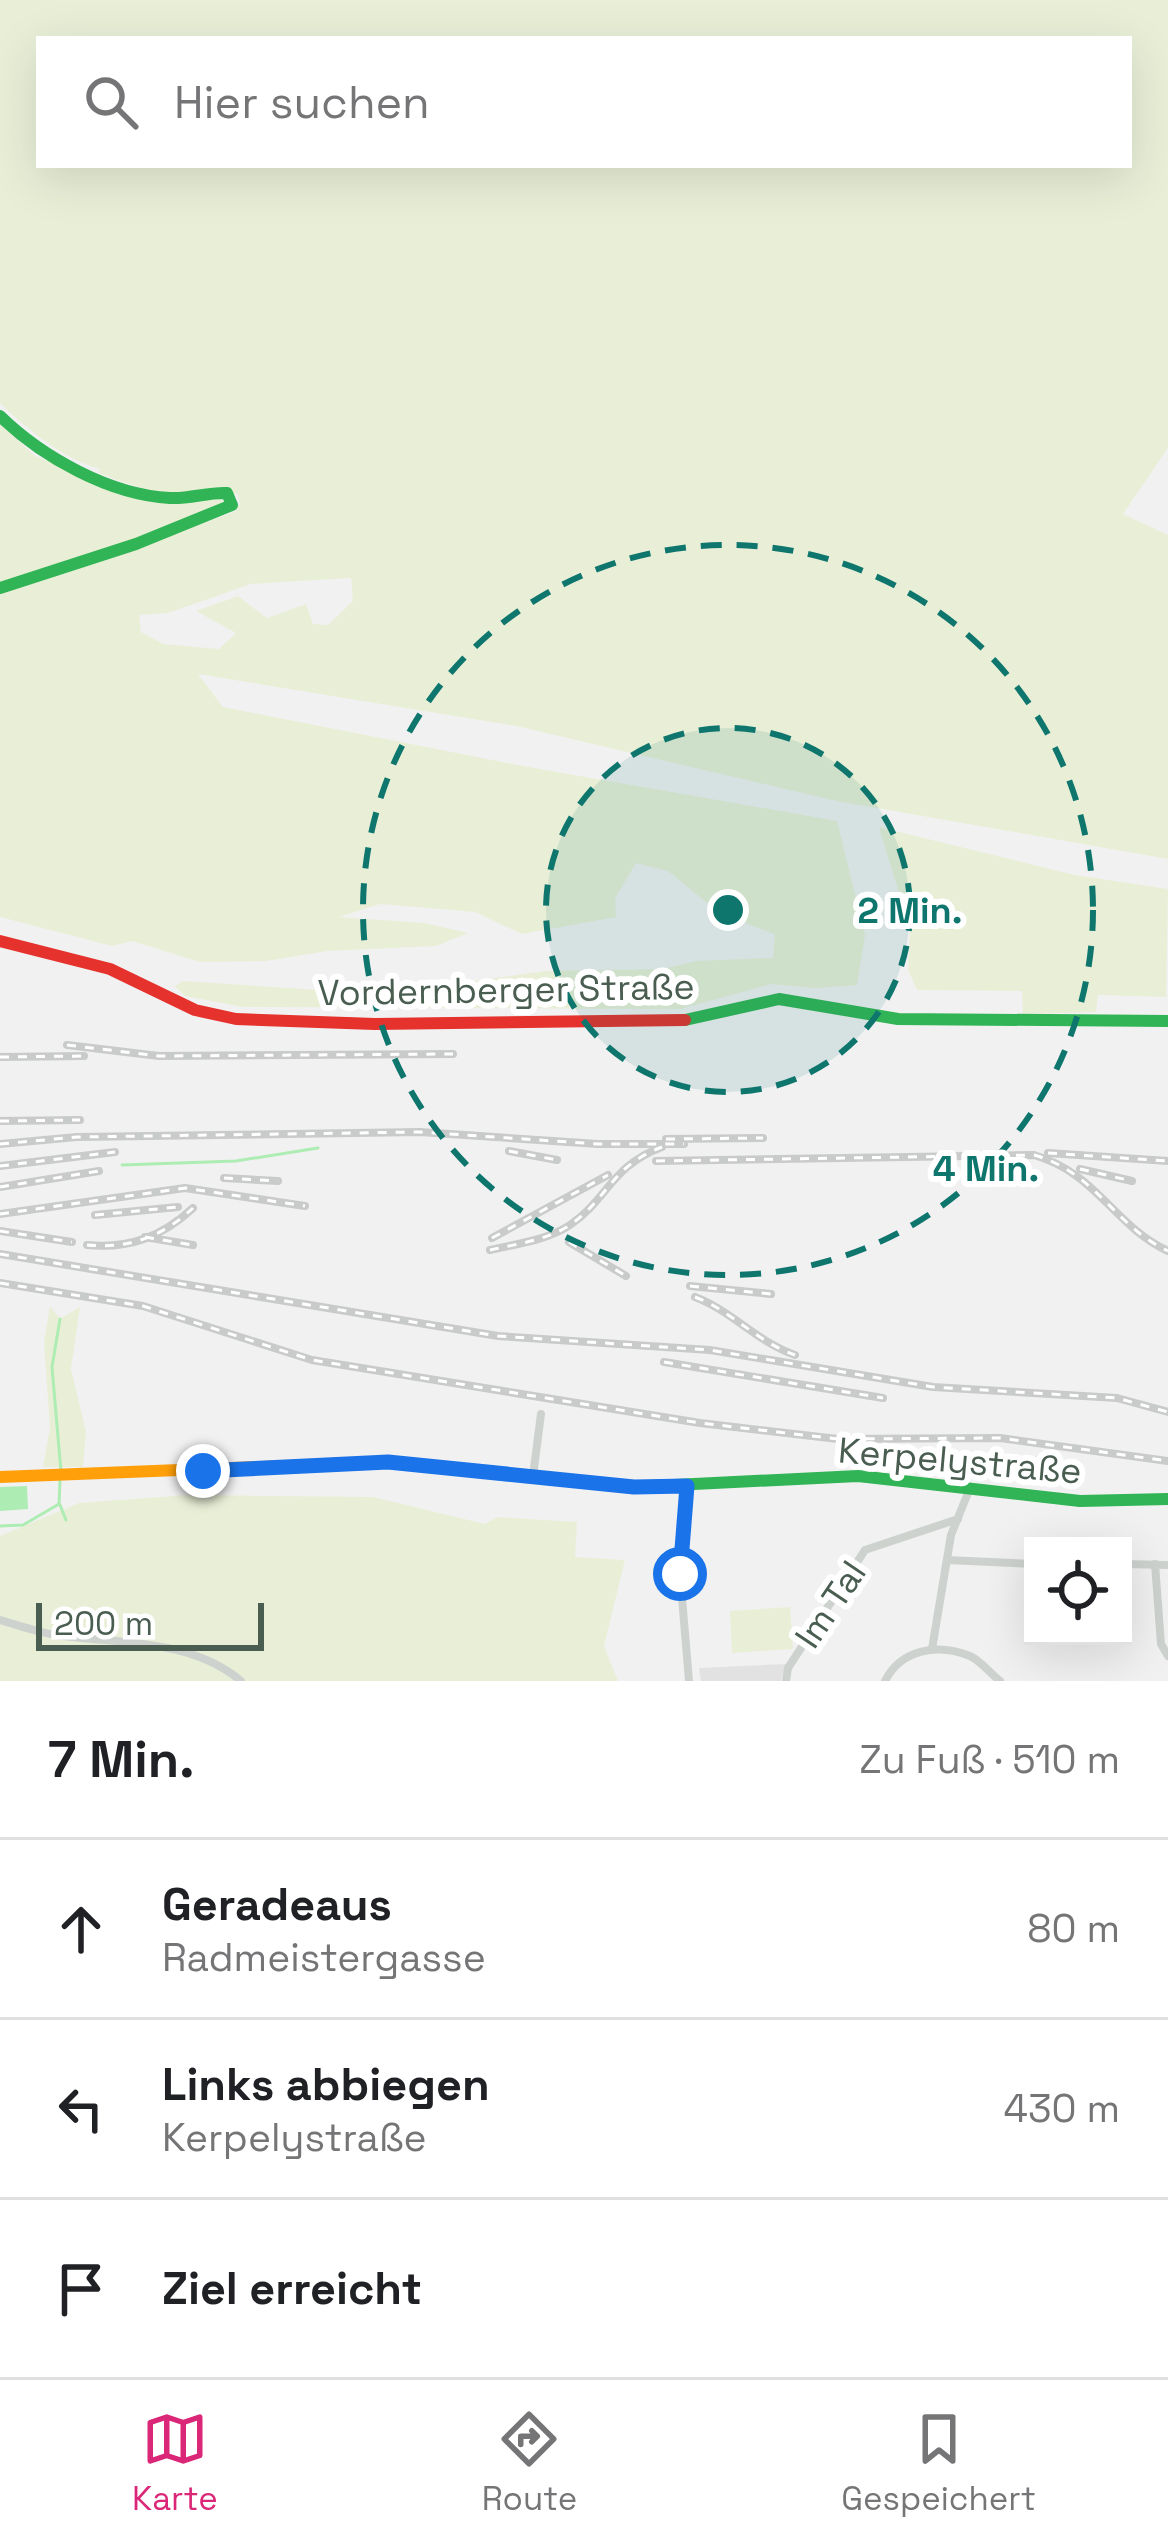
<!DOCTYPE html>
<html lang="de">
<head>
<meta charset="utf-8">
<style>
	:root { --surface:#fff; --page:#f2f2f2; --text:#202124; --muted:#757577; --line:#e0e0e0; --accent:#db2777 }
	body { margin:0; font-family:"Space Grotesk",sans-serif; background:var(--page); color:var(--text) }
	.controls { position:absolute; right:36px; bottom:36px; display:grid; overflow:hidden; border-radius:0px; box-shadow:0 12px 48px #0002 }
	.controls button { width:108px; height:108px; display:grid; place-items:center; padding:0; border:0; border-bottom:3px solid var(--line); background:var(--surface); color:var(--text); font:60px sans-serif }
	.scale { position:absolute; left:36px; bottom:30px; width:228px; box-sizing:border-box; padding-left:12px; border:6px solid #495d50; border-top:0; font-size:33px; line-height:42px; white-space:nowrap; color:#495d50; -webkit-text-stroke:9px #fff; paint-order:stroke }
	.stop { position:absolute; width:36px; height:36px; margin:-27px; border:9px solid #1a73e8; border-radius:50%; background:#fff }
	.stop.end { background:#1a73e8; border-color:#fff; box-shadow:0 3px 12px #0008 }
	.list { margin:0; padding:0; list-style:none }
	h2 { display:flex; justify-content:space-between; align-items:center; height:156px; margin:0; padding:0 48px; font-size:51px }
	h2 small { font-size:39px; font-weight:400; color:var(--muted) }
	.list li { display:grid; grid-template-columns:78px 1fr auto; gap:36px; align-items:center; box-sizing:border-box; height:180px; padding:0 48px; border-top:3px solid var(--line) }
	.list b { display:block; font-size:45px; white-space:nowrap }
	.list p { margin:0; font-size:39px; white-space:nowrap; color:var(--muted) }
	.list em { font-size:39px; font-style:normal; color:var(--muted) }
	.icon { flex:none; width:66px; height:66px; fill:none; stroke:currentColor; stroke-width:2; stroke-linecap:round; stroke-linejoin:round }
	.map { position:relative; flex:none; width:1168px; height:1681px; overflow:hidden }
	.search { position:absolute; background:var(--surface); box-shadow:0 12px 48px #0002; left:36px; right:36px; top:36px; height:132px; display:flex; align-items:center; gap:30px; box-sizing:border-box; padding:0 42px; border-radius:0px; color:var(--muted); font-size:45px }
	.sheet { height:696px; background:var(--surface) }
	nav { display:flex; justify-content:space-around; align-items:center; box-sizing:border-box; height:168px; border-top:3px solid var(--line); background:var(--surface); font-size:33px; color:var(--muted) }
	nav a { display:grid; justify-items:center; gap:6px }
	nav .on { color:var(--accent) }
	.map>svg:first-child { display:block }
	.education { fill:#e2e2e3 }
	.green { fill:#e9efd7; fill-rule:evenodd }
	.water { fill:#adecb3 }
	.lines { fill:none; stroke-linecap:round; stroke-linejoin:round }
	.stream { stroke:#adecb3; stroke-width:3 }
	.street { stroke:#cdd2cf; stroke-width:8 }
	.fast { stroke:#30b455; stroke-width:12 }
	.slow { stroke:#ff9f0a; stroke-width:12 }
	.jam { stroke:#e5322d; stroke-width:12 }
	.rail-casing { stroke:#c8cbc9; stroke-width:8 }
	.rail { stroke:#fff; stroke-width:3; stroke-dasharray:9; stroke-linecap:butt }
	.route { stroke:#1a73e8; stroke-width:15 }
	.ring { fill:none; stroke:#0f766e; stroke-width:6; stroke-dasharray:21 15 }
	.labels { text-anchor:middle; stroke-width:12; stroke-linejoin:round; paint-order:stroke }
	.street-label { font-size:36px; fill:#495d50; stroke:#fff }
	.centre { fill:#0f766e; stroke:#fff; stroke-width:6 }
	.ring-label { font-size:36px; text-anchor:middle; font-weight:bold; fill:#0f766e; stroke:#fff; stroke-width:12; stroke-linejoin:round; paint-order:stroke }
</style>
</head>
<body>
<div class="map">
<svg width="1168" height="1681" viewBox="0 0 1168 1681">
	<rect width="100%" height="100%" fill="#f2f1f2"/>
	<polygon class="education" points="786,1664 781,1681 701,1681 699,1668"/>
	<g class="green">
		<path d="M 0,0 L 1168,0 L 1168,448 L 1123,514 L 1168,535 L 1168,859 L 837,801 L 516,726 L 198,674 L 223,707 L 523,766 L 837,821 L 865,935 L 857,985 L 816,988 L 771,984 L 680,1009 L 243,1007 L 185,996 L 175,986 L 183,981 L 334,991 L 453,984 L 545,971 L 663,969 L 697,961 L 773,958 L 775,934 L 721,914 L 668,871 L 636,863 L 615,898 L 616,917 L 522,934 L 475,912 L 380,904 L 339,917 L 425,923 L 468,933 L 436,946 L 328,951 L 266,961 L 200,962 L 132,941 L 112,946 L 0,917 L 0,593 L 235,512 L 240,503 L 237,494 C 189,503 143,491 99,473 L 100,469 C 63,459 27,429 0,403 ZM 39,39 L 1129,39 L 1129,165 L 39,165 ZM 351,578 L 353,601 L 328,625 L 313,624 L 306,604 L 267,618 L 238,596 L 196,611 L 236,633 L 219,649 L 163,644 L 141,632 L 139,615 L 168,613 L 251,584 Z"/>
		<polygon points="0,424 35,456 132,494 217,496 226,503 154,536 0,583"/>
		<polygon points="879,827 1075,875 1168,889 1166,997 1098,995 1096,1012 1023,1014 1022,991 917,990 908,970 910,929"/>
		<polygon points="50,1306 60,1319 80,1307 71,1369 86,1432 83,1467 43,1467 50,1428 44,1342"/>
		<polygon points="187,1495 373,1497 485,1524 498,1517 577,1522 575,1557 625,1560 604,1646 618,1681 0,1681 0,1536 79,1503"/>
		<polygon points="790,1607 793,1649 732,1653 730,1611"/>
	</g>
	<polygon class="water" points="27,1486 28,1509 0,1511 0,1487"/>
	<g class="lines">
		<g class="stream">
			<polyline points="122,1165 236,1161 318,1148"/>
			<polyline points="60,1319 52,1367 61,1472"/>
			<polyline points="60,1505 66,1520"/>
			<polyline points="0,1526 23,1525 59,1504 60,1481"/>
		</g>
		<g class="street">
			<polyline points="533,1476 541,1414"/>
			<polyline points="687,1486 680,1574 689,1681"/>
			<polyline points="947,1560 1033,1564"/>
			<polyline points="1123,1564 1168,1565"/>
			<polyline points="1155,1564 1161,1644 1168,1656"/>
			<path d="M 0,1620 C 18,1625 37,1632 56,1635 C 118,1644 190,1638 241,1681"/>
			<polyline points="932,1649 951,1535 970,1488"/>
			<polyline points="786,1681 788,1668 865,1550 958,1519"/>
			<path d="M 885,1681 C 901,1649 938,1643 970,1656 C 981,1661 991,1674 1000,1681"/>
		</g>
		<g class="fast">
			<path d="M 0,416 C 42,457 110,495 170,498 C 190,499 208,492 227,493 L 232,505 L 136,544 L 0,588"/>
			<polyline points="685,1020 779,999 898,1019 1168,1021"/>
			<polyline points="507,1474 634,1487 858,1476 1080,1501 1168,1499"/>
		</g>
		<polyline class="slow" points="0,1477 388,1462 507,1474"/>
		<polyline class="jam" points="0,941 110,969 195,1010 236,1019 375,1024 685,1020"/>
		<g class="rail-casing">
			<g id="rail">
				<polyline points="67,1045 159,1056 453,1054"/>
				<polyline points="0,1057 84,1056"/>
				<polyline points="0,1121 80,1120"/>
				<polyline points="666,1139 763,1138"/>
				<polyline points="0,1144 77,1137 420,1132 598,1144 684,1144"/>
				<polyline points="509,1151 557,1160"/>
				<polyline points="1048,1153 1168,1161"/>
				<path d="M 656,1161 L 1034,1155 C 1097,1173 1114,1226 1168,1251"/>
				<polyline points="0,1166 115,1152"/>
				<polyline points="1080,1169 1132,1181"/>
				<polyline points="224,1178 278,1181"/>
				<polyline points="0,1187 99,1171"/>
				<polyline points="0,1214 185,1188 305,1206"/>
				<polyline points="95,1215 178,1207"/>
				<polyline points="0,1231 72,1242"/>
				<polyline points="145,1237 193,1245"/>
				<polyline points="492,1238 608,1175"/>
				<polyline points="569,1242 626,1276"/>
				<path d="M 87,1245 C 129,1249 162,1237 193,1208"/>
				<path d="M 490,1250 C 516,1244 548,1240 570,1225 C 608,1199 611,1166 662,1147"/>
				<polyline points="0,1254 498,1336 710,1350 933,1387 1117,1398 1168,1412"/>
				<polyline points="0,1283 143,1306 312,1360 700,1423 838,1439 1000,1438 1168,1461"/>
				<polyline points="690,1286 771,1294"/>
				<path d="M 695,1297 C 732,1311 757,1342 795,1355"/>
				<polyline points="664,1362 883,1398"/>
			</g>
		</g>
		<use href="#rail" class="rail"/>
	</g>
	<g class="lines">
		<polyline class="route" points="203,1471 388,1462 634,1487 687,1486 680,1574"/>
	</g>
	<circle cx="728" cy="910" r="182" fill="#0f766e" fill-opacity=".12"/>
	<g class="ring">
		<circle cx="728" cy="910" r="182"/>
		<circle cx="728" cy="910" r="365"/>
	</g>
	<g class="labels">
		<g class="street-label">
			<text transform="translate(506 989) rotate(-1)" y="13">Vordernberger Straße</text>
			<text transform="translate(960 1460) rotate(5)" y="13">Kerpelystraße</text>
			<text transform="translate(830 1604) rotate(-56)" y="13">Im Tal</text>
		</g>
	</g>
	<circle cx="728" cy="910" r="18" class="centre"/>
	<g class="ring-label">
		<text x="910" y="923">2 Min.</text>
		<text x="986" y="1181">4 Min.</text>
	</g>
</svg>
<div class="controls">
<button><svg class="icon" aria-label="locate" viewBox="0 0 24 24"><circle cx="12" cy="12" r="6"/><path d="M12 2v4M12 18v4M2 12h4M18 12h4"/></svg></button>
</div>
<div class="scale">200 m</div>
<div class="stop" style="left:680px;top:1574px"></div>
<div class="stop end" style="left:203px;top:1471px"></div>
<div class="search"><svg class="icon" aria-label="search" viewBox="0 0 24 24"><circle cx="10" cy="10" r="6"/><path d="M15 15l6 6"/></svg>Hier suchen</div>
</div>
<section class="sheet">
<h2>7 Min.<small>Zu Fuß · 510 m</small></h2>
<ul class="list">
<li><svg class="icon" aria-label="ahead" viewBox="0 0 24 24"><path d="M12 20V5M6 11l6-6 6 6"/></svg><div><b>Geradeaus</b><p>Radmeistergasse</p></div><em>80 m</em></li>
<li><svg class="icon" aria-label="left" viewBox="0 0 24 24"><path d="M17 20v-9H6M10 6l-5 5 5 5"/></svg><div><b>Links abbiegen</b><p>Kerpelystraße</p></div><em>430 m</em></li>
<li><svg class="icon" aria-label="arrive" viewBox="0 0 24 24"><path d="M6 21V4h12l-3 4 3 4H6"/></svg><div><b>Ziel erreicht</b></div></li>
</ul>
</section>
<nav>
<a class="on"><svg class="icon" aria-label="map" viewBox="0 0 24 24"><path d="M3 6l6-2 6 2 6-2v14l-6 2-6-2-6 2zM9 4v14M15 6v14"/></svg>Karte</a>
<a><svg class="icon" aria-label="directions" viewBox="0 0 24 24"><path d="M12 3l9 9-9 9-9-9zM9 14v-3h6M13 9l2 2-2 2"/></svg>Route</a>
<a><svg class="icon" aria-label="saved" viewBox="0 0 24 24"><path d="M7 4h10v16l-5-4-5 4z"/></svg>Gespeichert</a>
</nav>
</body>
</html>
